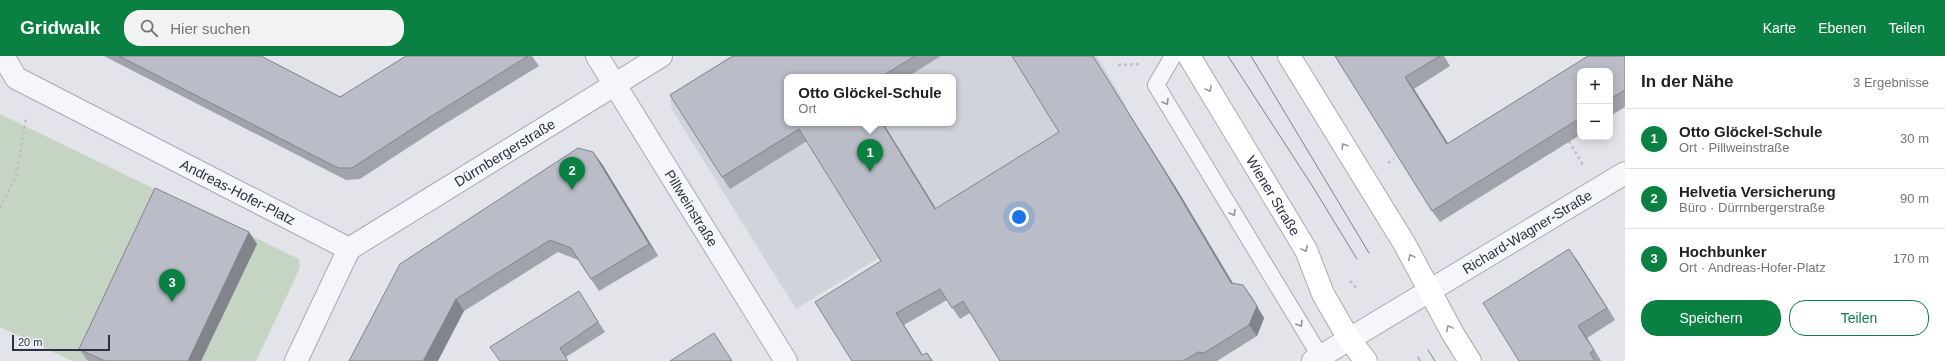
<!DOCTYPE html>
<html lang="de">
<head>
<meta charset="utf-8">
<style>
	:root { --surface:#fff; --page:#f2f2f2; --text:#202124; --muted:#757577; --line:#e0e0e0; --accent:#0b8043 }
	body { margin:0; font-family:Arial,sans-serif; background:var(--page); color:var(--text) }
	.controls { position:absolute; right:12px; top:12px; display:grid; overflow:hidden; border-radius:8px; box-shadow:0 2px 10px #0003 }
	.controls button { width:36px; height:36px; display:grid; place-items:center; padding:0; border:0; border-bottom:1px solid var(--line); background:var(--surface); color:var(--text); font:20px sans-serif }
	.scale { position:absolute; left:12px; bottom:10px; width:98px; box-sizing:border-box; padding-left:4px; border:2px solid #2b3042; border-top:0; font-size:11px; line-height:14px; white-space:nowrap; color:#2b3042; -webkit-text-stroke:3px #f2f4f8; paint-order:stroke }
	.you { position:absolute; left:1019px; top:161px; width:14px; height:14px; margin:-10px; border:3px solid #fff; border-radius:50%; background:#1a73e8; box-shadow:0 0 0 6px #1a73e833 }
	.badge { display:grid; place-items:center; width:26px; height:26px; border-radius:50%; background:var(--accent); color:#fff; font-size:13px; font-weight:700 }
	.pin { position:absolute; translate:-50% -33px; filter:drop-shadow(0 1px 2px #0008) }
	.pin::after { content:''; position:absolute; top:21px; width:14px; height:12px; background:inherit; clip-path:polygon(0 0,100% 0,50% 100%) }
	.popup { position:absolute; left:784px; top:18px; width:172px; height:52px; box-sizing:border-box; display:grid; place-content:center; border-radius:8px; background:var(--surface); filter:drop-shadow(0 1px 3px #0005); font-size:13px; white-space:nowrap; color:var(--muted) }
	.popup b { font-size:15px; color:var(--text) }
	.popup::after { content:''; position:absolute; left:50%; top:100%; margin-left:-8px; border:8px solid transparent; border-top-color:var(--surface) }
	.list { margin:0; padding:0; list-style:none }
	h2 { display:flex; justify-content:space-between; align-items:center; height:52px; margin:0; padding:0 16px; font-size:17px }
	h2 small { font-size:13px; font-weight:400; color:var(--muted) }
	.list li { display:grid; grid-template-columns:26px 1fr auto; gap:12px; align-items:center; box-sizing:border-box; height:60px; padding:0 16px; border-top:1px solid var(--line) }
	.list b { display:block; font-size:15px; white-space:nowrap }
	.list p { margin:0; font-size:13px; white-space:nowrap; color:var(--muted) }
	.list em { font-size:13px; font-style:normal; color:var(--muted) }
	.actions { display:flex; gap:8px; padding:12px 16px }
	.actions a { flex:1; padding:9px 0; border:1px solid var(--accent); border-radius:16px; text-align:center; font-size:14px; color:var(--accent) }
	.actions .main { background:var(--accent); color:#fff }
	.icon { flex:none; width:22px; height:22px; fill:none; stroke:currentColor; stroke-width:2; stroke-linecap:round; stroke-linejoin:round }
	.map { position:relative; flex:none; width:1625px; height:305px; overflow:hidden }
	header { display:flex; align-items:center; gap:24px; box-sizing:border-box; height:56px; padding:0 20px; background:var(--accent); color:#fff }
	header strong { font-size:19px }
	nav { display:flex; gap:22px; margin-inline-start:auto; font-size:14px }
	.search { width:280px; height:36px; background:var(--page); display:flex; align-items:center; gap:10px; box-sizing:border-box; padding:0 14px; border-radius:16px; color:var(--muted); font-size:15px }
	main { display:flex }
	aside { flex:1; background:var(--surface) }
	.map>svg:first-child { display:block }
	.built { fill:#d1d3dc; fill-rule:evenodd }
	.green { fill:#c6d4c4 }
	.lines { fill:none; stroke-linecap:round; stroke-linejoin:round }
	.lane-casing { stroke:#a8aab4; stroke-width:18 }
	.street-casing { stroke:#a8aab4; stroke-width:24 }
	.secondary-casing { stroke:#a8aab4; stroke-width:24 }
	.path { stroke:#bcbfc6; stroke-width:2.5; stroke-dasharray:3 3; stroke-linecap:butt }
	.lane { stroke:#f5f6f9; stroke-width:16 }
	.street { stroke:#f5f6f9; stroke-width:22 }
	.secondary { stroke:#fff; stroke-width:22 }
	.tram { stroke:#7d8293; stroke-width:1 }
	.wall { fill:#a0a3ab }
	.shaded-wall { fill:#82848b }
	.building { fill:#babdc7; stroke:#82848b }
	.oneway { stroke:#9598a0 }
	.oneway2 { stroke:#90939e }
	.labels { text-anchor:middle; stroke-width:3; stroke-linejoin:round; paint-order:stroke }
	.street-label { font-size:14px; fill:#2b3042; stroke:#f2f4f8 }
</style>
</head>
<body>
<header>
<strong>Gridwalk</strong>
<div class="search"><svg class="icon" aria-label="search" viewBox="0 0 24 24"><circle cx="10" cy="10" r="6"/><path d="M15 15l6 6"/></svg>Hier suchen</div>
<nav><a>Karte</a><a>Ebenen</a><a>Teilen</a></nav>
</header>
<main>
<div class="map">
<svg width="1625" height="305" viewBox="0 0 1625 305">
	<rect width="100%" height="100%" fill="#e3e4ea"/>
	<path class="built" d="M 731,0 L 1097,0 L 1126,49 L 796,253 L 672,54 L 670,44 L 673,36 ZM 787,21 L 953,21 L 953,67 L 787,67 Z"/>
	<polygon class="green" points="0,58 299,203 300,212 256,305 72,305 0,271"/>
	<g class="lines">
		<g class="lane-casing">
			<polyline id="lane" points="1173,0 1156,29 1320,300"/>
		</g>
		<g class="street-casing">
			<g id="street">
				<path id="s1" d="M 3,0 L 16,22 L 349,193 L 296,305"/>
				<path id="s2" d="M 597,0 L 786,305"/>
				<path id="s3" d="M 349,193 L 661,0"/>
				<path id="s4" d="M 1313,305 L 1625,117"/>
			</g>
		</g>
		<g class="secondary-casing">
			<g id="secondary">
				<path id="s5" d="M 1189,0 L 1306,194 L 1323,238 L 1349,283 L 1366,305"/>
				<polyline points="1289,0 1404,187 1453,278 1470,305"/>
			</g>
		</g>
		<g class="path">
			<polyline points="1118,9 1140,8"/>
			<polyline points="1569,85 1583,109"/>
			<polyline points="1388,107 1394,103"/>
			<polyline points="0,152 16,120 26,63"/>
			<polyline points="1350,225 1358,234"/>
		</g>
		<use href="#lane" class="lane"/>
		<use href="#street" class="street"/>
		<use href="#secondary" class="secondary"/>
		<g class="tram">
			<polyline points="1228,0 1313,131 1357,203"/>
			<polyline points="1251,0 1369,197"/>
			<polyline points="1428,294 1435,305"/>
			<polyline points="1418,301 1420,305"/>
		</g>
	</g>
	<g class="wall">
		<polygon points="104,0 261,0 340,41 406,0 532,0 539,10 435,74 360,123 346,124"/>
		<polygon points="733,0 941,0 907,21 787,21 883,67 936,153 1175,130 1233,227 1251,240 1264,262 1257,280 1217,305 1000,305 970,257 960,263 947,244 904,269 923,299 927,297 933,305 852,305 881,205 807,85 730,133 722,121"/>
		<polygon points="1335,0 1444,0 1450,10 1414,33 1448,87 1588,0 1625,0 1625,51 1610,60 1610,15 1580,15 1580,79 1440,166 1432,155"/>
		<polygon points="593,96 602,108 658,200 599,235 578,204 558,196 464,255 349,305"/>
		<polygon points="249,176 257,188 201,305 89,305 87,304 79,293"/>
		<polygon points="1577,204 1615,264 1587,282 1601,305 1519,305"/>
		<polygon points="585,245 605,276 566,301 500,305"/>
	</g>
	<g class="shaded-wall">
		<polygon points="1093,0 1175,130 1239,238 1231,227"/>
		<polygon points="1405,21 1414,33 1455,99 1447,88"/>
		<polygon points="882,67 883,67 943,164 935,153"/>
		<polygon points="593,96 602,108 658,200 649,188"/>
		<polygon points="249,176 257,188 201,305 188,305"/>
		<polygon points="1569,193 1577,204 1615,264 1607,252"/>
		<polygon points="1243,229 1251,240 1264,262 1257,280 1249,269"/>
		<polygon points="456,243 464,255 438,305 423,305"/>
		<polygon points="896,257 904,269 926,305 922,299"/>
		<polygon points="1578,270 1587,282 1601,305 1594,294"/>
	</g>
	<g class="building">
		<polygon points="119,0 261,0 340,41 406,0 528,0 427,63 352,112 338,112"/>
		<polygon points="733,0 915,0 881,21 787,21 787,67 882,67 935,153 1059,76 1012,0 1093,0 1167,119 1231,227 1243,229 1257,250 1249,269 1204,297 1198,296 1183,305 1000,305 963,245 952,252 940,233 896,257 922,299 927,297 932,305 852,305 815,246 881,205 799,73 722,121 670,39"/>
		<polygon points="1335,0 1440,0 1405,21 1447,88 1588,0 1625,0 1625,34 1610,43 1610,15 1580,15 1580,62 1432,155"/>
		<polygon points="578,92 593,96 649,188 591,223 571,192 550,184 456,243 423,305 349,305 400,208"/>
		<polygon points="155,132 249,176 188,305 105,305 79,293"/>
		<polygon points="1569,193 1607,252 1578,270 1594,294 1590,297 1595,305 1519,305 1483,247"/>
		<polygon points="579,235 598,266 560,292 568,305 500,305 490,291"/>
		<polygon points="714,277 732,305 670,305"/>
	</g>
	<defs><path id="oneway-chevron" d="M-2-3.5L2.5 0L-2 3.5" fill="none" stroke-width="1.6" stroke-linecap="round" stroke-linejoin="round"/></defs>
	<g class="oneway">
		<use href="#oneway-chevron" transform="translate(1209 33) rotate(59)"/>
		<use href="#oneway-chevron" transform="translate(1344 90) rotate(-122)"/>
		<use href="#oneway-chevron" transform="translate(1305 193) rotate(62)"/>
		<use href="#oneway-chevron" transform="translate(1411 201) rotate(-118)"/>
		<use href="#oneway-chevron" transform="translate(1449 272) rotate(-118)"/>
	</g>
	<g class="oneway2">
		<use href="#oneway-chevron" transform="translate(1166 46) rotate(59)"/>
		<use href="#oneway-chevron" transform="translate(1233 157) rotate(59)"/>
		<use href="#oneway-chevron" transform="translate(1300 268) rotate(58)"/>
	</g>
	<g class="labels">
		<g class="street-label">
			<text dy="5" stroke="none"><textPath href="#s3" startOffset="183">Dürrnbergerstraße</textPath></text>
			<text dy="5" stroke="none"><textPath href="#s1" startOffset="275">Andreas-Hofer-Platz</textPath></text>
			<text dy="5" stroke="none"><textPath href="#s5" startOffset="163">Wiener Straße</textPath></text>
			<text dy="5" stroke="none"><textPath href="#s2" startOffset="179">Pillweinstraße</textPath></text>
			<text dy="5" stroke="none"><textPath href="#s4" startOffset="250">Richard-Wagner-Straße</textPath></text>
		</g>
	</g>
</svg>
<div class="controls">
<button>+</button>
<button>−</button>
</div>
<div class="scale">20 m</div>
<div class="you"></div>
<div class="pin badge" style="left:870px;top:116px">1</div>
<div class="popup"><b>Otto Glöckel-Schule</b>Ort</div>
<div class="pin badge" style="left:572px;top:134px">2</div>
<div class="pin badge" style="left:172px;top:246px">3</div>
</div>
<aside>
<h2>In der Nähe<small>3 Ergebnisse</small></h2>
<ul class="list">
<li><span class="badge">1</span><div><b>Otto Glöckel-Schule</b><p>Ort · Pillweinstraße</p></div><em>30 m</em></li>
<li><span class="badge">2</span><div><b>Helvetia Versicherung</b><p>Büro · Dürrnbergerstraße</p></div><em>90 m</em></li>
<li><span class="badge">3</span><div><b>Hochbunker</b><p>Ort · Andreas-Hofer-Platz</p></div><em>170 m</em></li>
</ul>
<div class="actions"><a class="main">Speichern</a><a>Teilen</a></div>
</aside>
</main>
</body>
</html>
